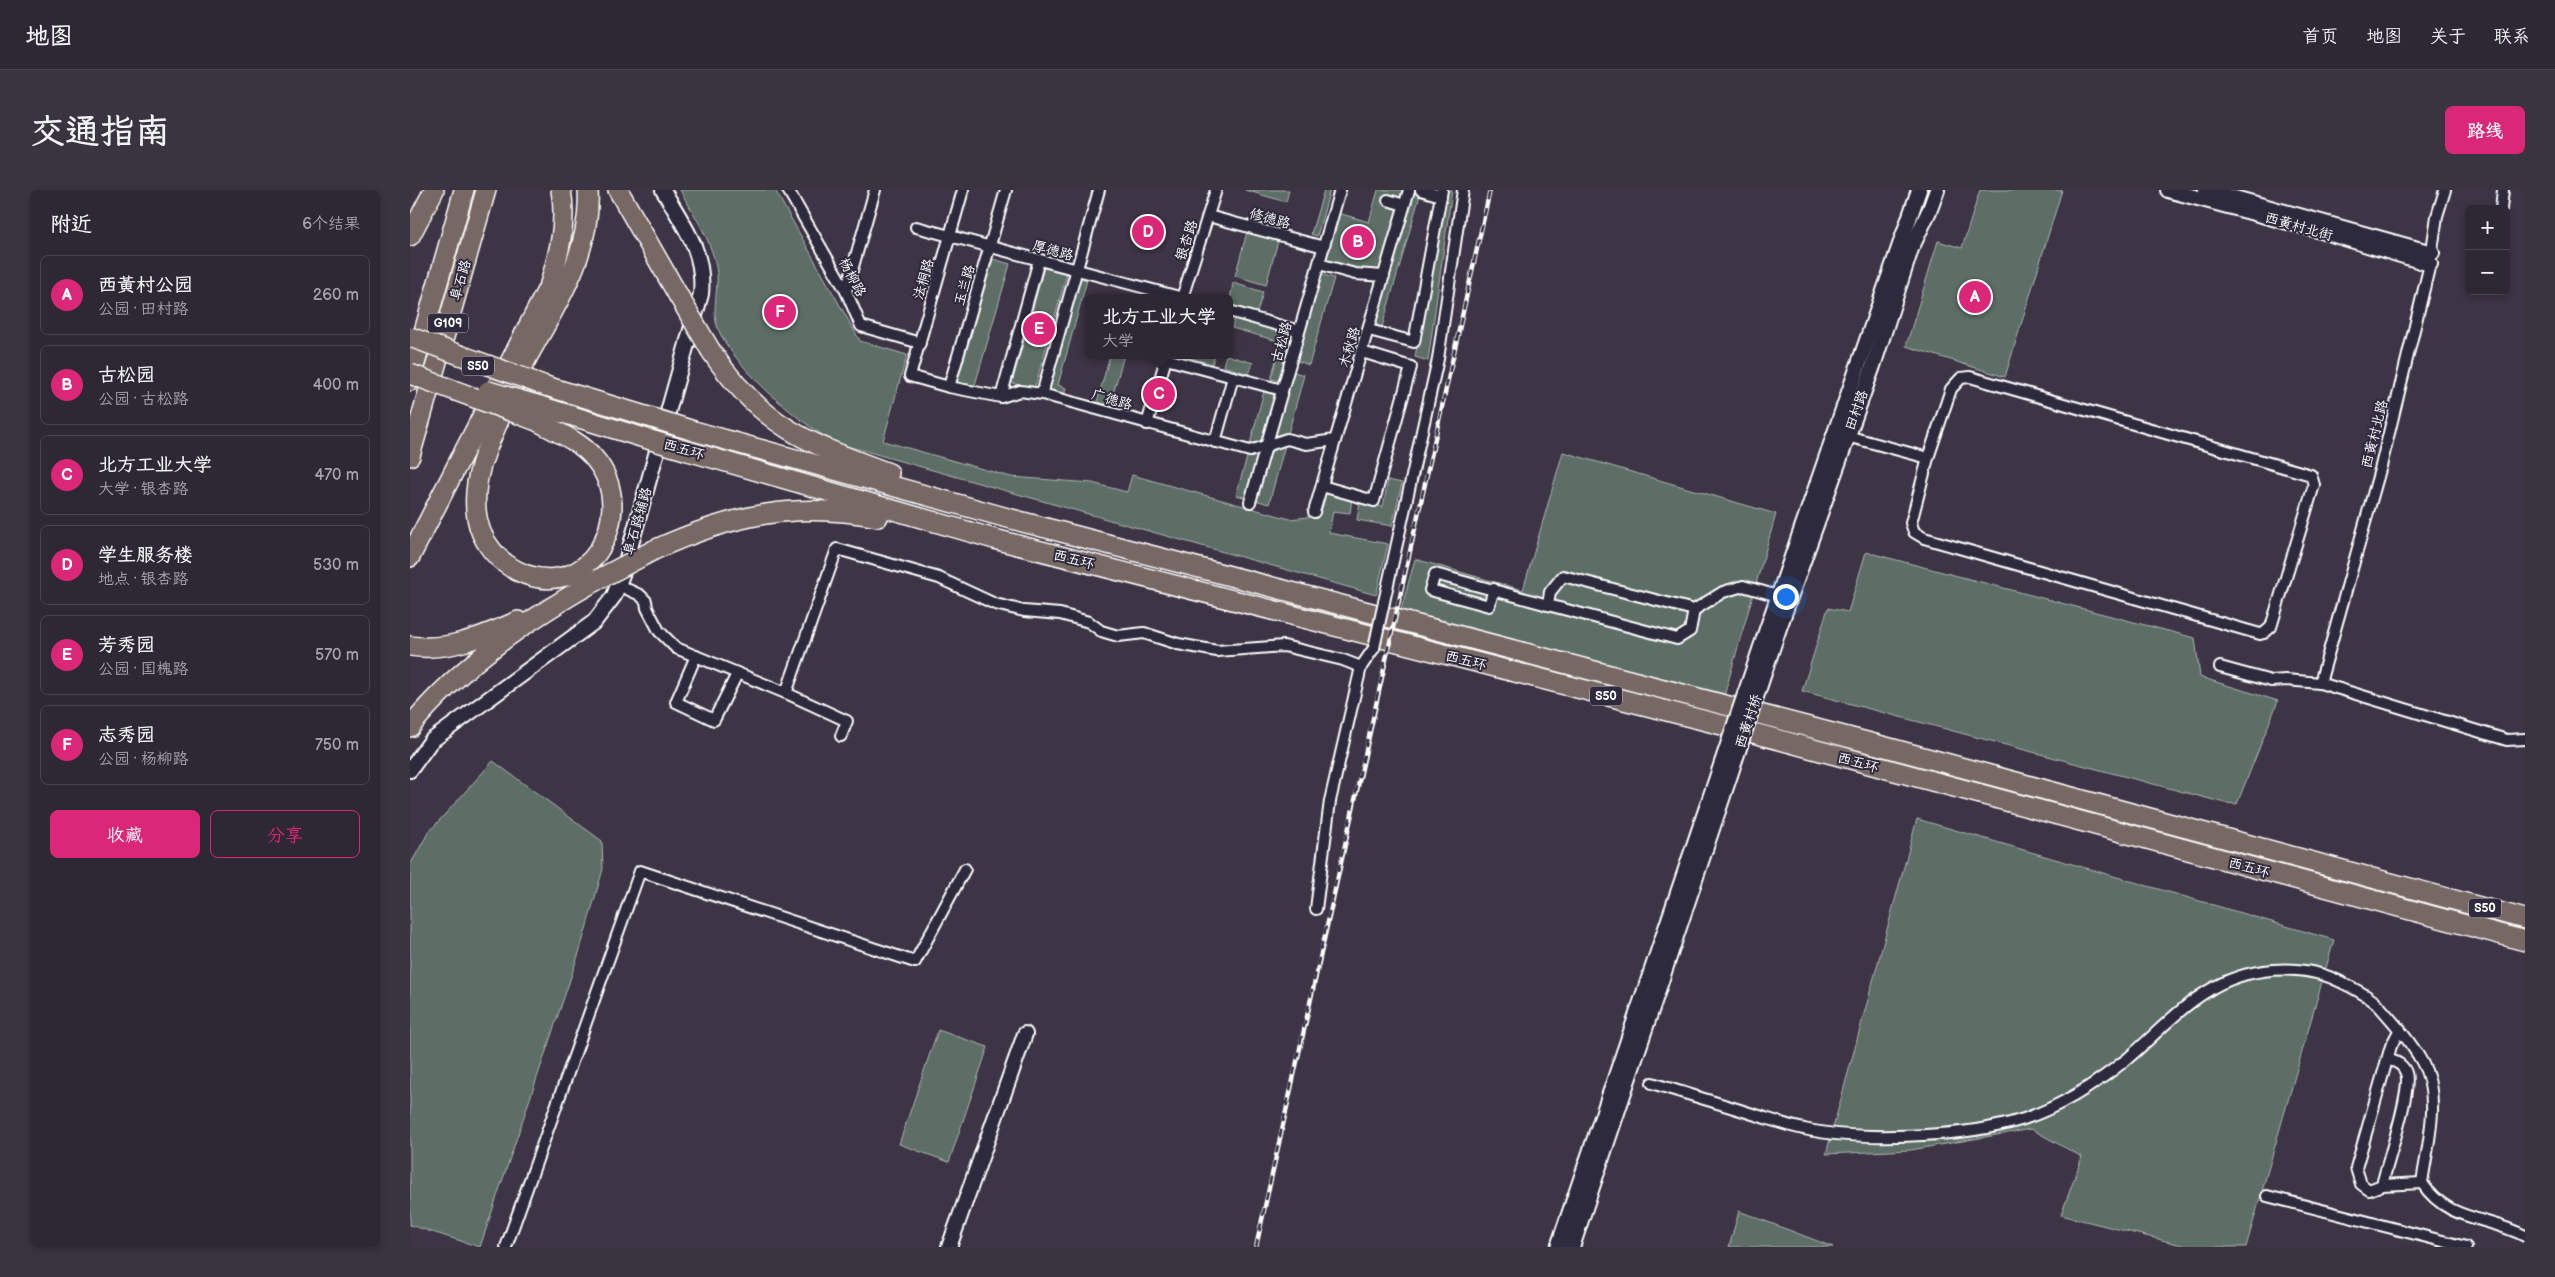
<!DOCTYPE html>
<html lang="zh">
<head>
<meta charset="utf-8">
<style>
	:root { --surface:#2e2734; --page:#3a3340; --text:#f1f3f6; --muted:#a7a5ac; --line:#49444f; --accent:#db2777 }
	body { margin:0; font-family:"Balsamiq Sans","LXGW WenKai TC",sans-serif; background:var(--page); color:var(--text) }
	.controls { position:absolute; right:15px; top:15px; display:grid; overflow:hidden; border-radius:8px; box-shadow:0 2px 8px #0003 }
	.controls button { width:45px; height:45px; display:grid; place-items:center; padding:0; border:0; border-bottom:1px solid var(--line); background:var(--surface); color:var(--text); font:25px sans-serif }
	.you { position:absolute; left:1375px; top:406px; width:18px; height:18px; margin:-12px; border:4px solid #fff; border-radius:50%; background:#1a73e8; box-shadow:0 0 0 8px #1a73e833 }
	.badge { display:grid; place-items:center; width:32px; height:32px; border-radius:50%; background:var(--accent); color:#fff; font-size:16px; font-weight:700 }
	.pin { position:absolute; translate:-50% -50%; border:2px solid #fff; box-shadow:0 1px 5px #0006 }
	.popup { position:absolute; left:675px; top:104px; width:148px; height:65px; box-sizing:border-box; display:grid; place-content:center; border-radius:8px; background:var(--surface); filter:drop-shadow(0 1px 4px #0005); font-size:16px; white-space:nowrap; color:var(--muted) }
	.popup b { font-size:19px; color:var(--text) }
	.popup::after { content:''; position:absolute; left:50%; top:100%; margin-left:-10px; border:10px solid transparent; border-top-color:var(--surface) }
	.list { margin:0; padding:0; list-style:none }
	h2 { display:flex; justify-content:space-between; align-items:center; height:65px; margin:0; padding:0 20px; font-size:21px }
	h2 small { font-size:16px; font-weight:400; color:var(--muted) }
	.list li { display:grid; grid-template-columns:32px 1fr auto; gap:15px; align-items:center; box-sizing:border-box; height:80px; margin:0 10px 10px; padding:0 10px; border:1px solid var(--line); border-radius:8px }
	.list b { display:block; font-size:19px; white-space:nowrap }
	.list p { margin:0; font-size:16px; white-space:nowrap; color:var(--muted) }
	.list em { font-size:16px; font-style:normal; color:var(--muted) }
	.actions { display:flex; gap:10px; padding:15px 20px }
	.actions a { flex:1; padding:11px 0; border:1px solid var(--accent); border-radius:8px; text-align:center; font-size:18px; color:var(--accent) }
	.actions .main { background:var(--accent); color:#fff }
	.map { position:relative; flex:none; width:2115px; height:1057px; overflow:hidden; border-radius:8px }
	header { display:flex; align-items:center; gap:30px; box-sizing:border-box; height:70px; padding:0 25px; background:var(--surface); border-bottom:1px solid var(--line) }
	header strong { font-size:24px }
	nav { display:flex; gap:28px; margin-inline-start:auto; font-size:18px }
	.intro { display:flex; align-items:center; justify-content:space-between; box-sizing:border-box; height:120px; padding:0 30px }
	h1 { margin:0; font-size:35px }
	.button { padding:12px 22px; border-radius:8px; background:var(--accent); color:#fff; font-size:18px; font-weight:700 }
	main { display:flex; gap:30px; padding:0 30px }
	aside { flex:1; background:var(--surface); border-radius:8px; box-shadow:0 2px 8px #0003 }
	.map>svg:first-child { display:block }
	.green { fill:#5c6e66; stroke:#aeb6b2 }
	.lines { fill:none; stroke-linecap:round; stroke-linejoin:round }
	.street-casing { stroke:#fff; stroke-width:14 }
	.secondary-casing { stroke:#fff; stroke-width:18 }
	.highway-casing { stroke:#fff; stroke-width:22 }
	.street { stroke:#2f2a3d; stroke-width:10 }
	.secondary { stroke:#2f2a3d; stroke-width:14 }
	.highway { stroke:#776864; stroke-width:19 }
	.rail-casing { stroke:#fff; stroke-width:4.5 }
	.rail { stroke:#2f2a3d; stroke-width:2.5; stroke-dasharray:8; stroke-linecap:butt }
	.street-bridge-casing { stroke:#fff; stroke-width:14; stroke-linecap:butt }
	.secondary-bridge-casing { stroke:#fff; stroke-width:18; stroke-linecap:butt }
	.highway-bridge-casing { stroke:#fff; stroke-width:22; stroke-linecap:butt }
	.street-bridge { stroke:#2f2a3d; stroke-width:10 }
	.secondary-bridge { stroke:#2f2a3d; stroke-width:14 }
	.highway-bridge { stroke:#776864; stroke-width:19 }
	.labels { text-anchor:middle; stroke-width:4; stroke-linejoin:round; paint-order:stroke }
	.shield { fill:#2f2a3d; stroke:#c1bfc5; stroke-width:1 }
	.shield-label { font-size:12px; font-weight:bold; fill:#fff }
	.street-label { font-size:14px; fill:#fff; stroke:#2f2a3d }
</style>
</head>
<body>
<header>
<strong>地图</strong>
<nav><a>首页</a><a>地图</a><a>关于</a><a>联系</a></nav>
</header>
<div class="intro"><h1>交通指南</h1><a class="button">路线</a></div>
<main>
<aside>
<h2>附近<small>6个结果</small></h2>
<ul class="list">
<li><span class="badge">A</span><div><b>西黄村公园</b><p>公园 · 田村路</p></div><em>260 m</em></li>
<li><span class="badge">B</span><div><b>古松园</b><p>公园 · 古松路</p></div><em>400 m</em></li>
<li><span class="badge">C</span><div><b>北方工业大学</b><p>大学 · 银杏路</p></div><em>470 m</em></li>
<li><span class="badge">D</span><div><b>学生服务楼</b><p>地点 · 银杏路</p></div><em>530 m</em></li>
<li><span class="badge">E</span><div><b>芳秀园</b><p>公园 · 国槐路</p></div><em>570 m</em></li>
<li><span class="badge">F</span><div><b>志秀园</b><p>公园 · 杨柳路</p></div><em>750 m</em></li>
</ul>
<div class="actions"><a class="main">收藏</a><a>分享</a></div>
</aside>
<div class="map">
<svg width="2115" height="1057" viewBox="0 0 2115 1057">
	<rect width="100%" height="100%" fill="#3d3445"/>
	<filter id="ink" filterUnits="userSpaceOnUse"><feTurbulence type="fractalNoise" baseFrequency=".02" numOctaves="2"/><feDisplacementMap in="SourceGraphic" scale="10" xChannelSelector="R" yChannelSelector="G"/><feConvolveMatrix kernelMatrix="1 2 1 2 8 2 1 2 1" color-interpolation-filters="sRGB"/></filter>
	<g filter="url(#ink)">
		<g class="green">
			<path d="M 270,0 L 365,0 L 450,151 L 497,165 L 473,251 L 601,287 L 682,293 L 717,302 L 722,285 L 880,329 L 907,326 L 915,302 L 942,309 L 940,323 L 923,321 L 919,343 L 978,354 L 966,405 L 469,265 C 454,260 436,257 422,250 C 390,235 313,167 306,132 C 303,116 308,99 307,83 C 303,52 285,27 270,0 Z"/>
			<polygon points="835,0 879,0 876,12"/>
			<polygon points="914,0 920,0 907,46 901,44"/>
			<polygon points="968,0 992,0 969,81 947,81 914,71 928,23 959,32"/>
			<polygon points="1036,0 1042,0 1018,171 1005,167"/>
			<polygon points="1570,0 1652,0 1595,187 1496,156 1528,51 1552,58"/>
			<polygon points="1002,2 1010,5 972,137 964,135"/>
			<polygon points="837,42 868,51 856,95 825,86"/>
			<polygon points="583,69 600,74 565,195 547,193"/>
			<polygon points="634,78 657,84 624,200 602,193"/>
			<polygon points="910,84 924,88 899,175 885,170"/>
			<polygon points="669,88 677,90 648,195 656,198 654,206 637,201"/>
			<polygon points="823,93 853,102 847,123 819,116"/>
			<polygon points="825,127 884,144 870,191 861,189 871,152 822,138"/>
			<polygon points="700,165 714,165 700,215 687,212"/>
			<polygon points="769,165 805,165 802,174"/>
			<polygon points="816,165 843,173 839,184 813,176"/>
			<polygon points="881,181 894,185 878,244 862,248"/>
			<polygon points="854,201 867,205 854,250 840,254"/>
			<polygon points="875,255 859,314 845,310 859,261"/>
			<polygon points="1153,262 1366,324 1312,513 991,420 1005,369 1113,400"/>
			<polygon points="850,263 837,308 826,305 837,267"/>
			<polygon points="978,290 992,293 982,336 947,330 950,311 973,317"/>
			<polygon points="1456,362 1785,448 1790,487 1868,511 1827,614 1815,613 1392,501 1418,418 1438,422"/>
			<polygon points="83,571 192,651 193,679 170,760 70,1057 0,1035 0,675 18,643"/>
			<polygon points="1507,629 1924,750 1836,1057 1780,1057 1651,1025 1672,967 1621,939 1501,960 1416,964"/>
			<polygon points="528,840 578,857 539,972 489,954"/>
			<polygon points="1329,1021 1423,1057 1319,1057"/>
		</g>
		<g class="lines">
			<g class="street-casing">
				<g id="street">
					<polyline points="378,0 436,101 451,136 510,153"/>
					<polyline points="553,0 500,186 539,197 591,207 610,201 632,204 840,261 877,249 896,254 925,250"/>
					<polyline points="1011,0 1031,6"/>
					<polyline points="978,10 994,15"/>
					<polyline points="2091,19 2093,0"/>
					<polyline points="798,26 914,57"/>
					<polyline points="506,37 773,108"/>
					<polyline points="909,74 945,84 974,86"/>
					<polyline points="436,101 465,0"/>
					<polyline points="772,108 806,0"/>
					<polyline points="819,121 889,141"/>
					<polyline points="959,140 1004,152 1032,0"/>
					<polyline points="756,169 872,200"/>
					<polygon points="1560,187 1901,285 1904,295 1861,437 1854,443 1850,444 1514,348 1504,342 1501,333 1518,268 1541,199 1551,188"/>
					<polyline points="539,197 596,0"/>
					<polyline points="632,204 689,0"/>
					<polyline points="591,207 629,70"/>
					<polyline points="737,234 757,165"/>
					<polyline points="1437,246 1518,268"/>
					<polyline points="805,252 823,187"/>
					<polyline points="912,296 964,311 1001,177 952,162"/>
					<polyline points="840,312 930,0"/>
					<polyline points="904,322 999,0"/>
					<polyline points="208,395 230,405 236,411 237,418 249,441 266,458 376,503 427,359 529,388 585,414 614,421 650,424 679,432 691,441 708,446 734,443 768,454 807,461 874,456 933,470 951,477 964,458"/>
					<polyline points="1084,399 1079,416 1020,400 1025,384 1138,415"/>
					<polyline points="974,412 1028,169 1053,0"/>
					<polyline points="1284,420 1280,441 1267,449 1138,415 1140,402 1153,386 1284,420 1313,402 1333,396 1368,406"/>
					<polyline points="286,466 266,512 304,530 327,484"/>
					<polyline points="1810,477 1861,491 1876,490 1910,493 2097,550 2115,549"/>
					<polyline points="1910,493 1971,276 2020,74 2027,26 2035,0"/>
					<polyline points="376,503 437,531 431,546"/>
					<polyline points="906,719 920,611 951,477"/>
					<polyline points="1990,839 1981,856 1946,978 1951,994 1959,1000 1972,995 2012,993"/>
					<path d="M 1242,893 C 1277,904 1312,914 1346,925 C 1362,930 1378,936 1394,939 C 1448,951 1546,947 1600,933 C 1643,922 1682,897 1717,869 C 1742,848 1768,819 1796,802 C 1835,777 1891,771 1933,793 C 1946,800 1960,806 1970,817 C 1985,834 2001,852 2012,872 C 2032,907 2017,956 2012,993 C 2038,1032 2077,1026 2115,1046"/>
					<path d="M 1972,995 C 1977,973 2002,900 1996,883 C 1993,874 1986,872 1978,869"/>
					<polyline points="1857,1006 2056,1057"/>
					<polyline points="96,1057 230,681 505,772 555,679"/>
				</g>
			</g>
			<g class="secondary-casing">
				<g id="secondary">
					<polyline points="1758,0 1911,41 2020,74"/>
					<polyline points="1796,0 2022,63"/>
					<polyline points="1357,439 1509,0"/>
					<polyline points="1368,441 1463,176 1501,59 1520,19 1527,0"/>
					<path d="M 0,580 L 21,551 L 184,432 L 204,406 L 214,379 L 291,104 C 295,62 274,36 253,0"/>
					<polyline points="539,1057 615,844"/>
					<polyline points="1148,1057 1297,617"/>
					<polyline points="1162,1057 1308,621"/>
				</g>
			</g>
			<g class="highway-casing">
				<g id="highway">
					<polyline points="208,0 268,105"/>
					<polyline points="0,46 24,0"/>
					<path d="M 301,161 C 351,236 397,253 479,283"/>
					<polyline points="0,191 54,0"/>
					<polyline points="136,196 239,227"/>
					<polyline points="130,216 234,248"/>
					<path d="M 127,231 C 146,242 170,251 184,268 C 207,295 207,331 189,360 C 153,416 71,383 66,320 C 63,288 76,259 89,230 C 98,209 106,188 117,168 C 146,115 182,63 178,0"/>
					<polyline points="284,241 594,327 1472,556 2115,729"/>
					<polyline points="278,261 588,350 1355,546 2115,751"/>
					<polyline points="0,266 76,0"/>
					<path d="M 244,360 C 321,325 385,311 468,327"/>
					<path d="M 0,367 L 140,94 C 149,63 157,33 151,0"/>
					<path d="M 0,456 C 38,462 73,446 108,431"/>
					<path d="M 0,537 C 50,475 120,428 189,389"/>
				</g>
			</g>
			<use href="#street" class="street"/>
			<use href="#secondary" class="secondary"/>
			<use href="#highway" class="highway"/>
			<g class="rail-casing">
				<path id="rail" d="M 846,1057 C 922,704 1002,352 1080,0"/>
			</g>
			<use href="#rail" class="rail"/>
			<g class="street-bridge-casing">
				<polyline id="street-bridge" points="964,458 974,412"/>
			</g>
			<g class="secondary-bridge-casing">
				<g id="secondary-bridge">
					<polyline points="1297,617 1357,439"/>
					<polyline points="1308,621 1368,441"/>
				</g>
			</g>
			<g class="highway-bridge-casing">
				<g id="highway-bridge">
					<polyline points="268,105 301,161"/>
					<polyline points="0,147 136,196"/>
					<polyline points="0,184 127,231"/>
					<polyline points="78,201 130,216"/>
					<polyline points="239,227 284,241"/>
					<polyline points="234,248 278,261"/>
					<polyline points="189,389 244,360"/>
				</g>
			</g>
			<use href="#street-bridge" class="street-bridge"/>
			<use href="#secondary-bridge" class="secondary-bridge"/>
			<use href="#highway-bridge" class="highway-bridge"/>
		</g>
	</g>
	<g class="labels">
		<g class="shield">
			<rect x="18" y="123.5" width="40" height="19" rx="4"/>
			<rect x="52" y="166.5" width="32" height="19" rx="4"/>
			<rect x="1180" y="496.5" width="32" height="19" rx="4"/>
			<rect x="2059" y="708.5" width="32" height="19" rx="4"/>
		</g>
		<g class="shield-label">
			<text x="38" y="137">G109</text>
			<text x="68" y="180">S50</text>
			<text x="1196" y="510">S50</text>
			<text x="2075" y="722">S50</text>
		</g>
		<g class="street-label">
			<text transform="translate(860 28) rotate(15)" y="5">修德路</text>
			<text transform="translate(1889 36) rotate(16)" y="5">西黄村北街</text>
			<text transform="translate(776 50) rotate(-72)" y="5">银杏路</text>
			<text transform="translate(643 60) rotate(15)" y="5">厚德路</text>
			<text transform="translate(443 87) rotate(62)" y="5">杨柳路</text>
			<text transform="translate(513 89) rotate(-74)" y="5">法桐路</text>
			<text transform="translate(50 90) rotate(-74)" y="5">阜石路</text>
			<text transform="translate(554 95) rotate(-74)" y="5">玉兰路</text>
			<text transform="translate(871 152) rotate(-74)" y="5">古松路</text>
			<text transform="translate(939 157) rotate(-73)" y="5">木秋路</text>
			<text transform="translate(702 209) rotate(16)" y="5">广德路</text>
			<text transform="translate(1446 220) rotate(-70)" y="5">田村路</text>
			<text transform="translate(1964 244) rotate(-76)" y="5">西黄村北路</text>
			<text transform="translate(274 259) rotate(16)" y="5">西五环</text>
			<text transform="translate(227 331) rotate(-74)" y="5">阜石路辅路</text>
			<text transform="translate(664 369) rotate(14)" y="5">西五环</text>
			<text transform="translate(1056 470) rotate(14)" y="5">西五环</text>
			<text transform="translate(1338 531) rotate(-72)" y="5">西黄村桥</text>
			<text transform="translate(1448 572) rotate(15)" y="5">西五环</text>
			<text transform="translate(1839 677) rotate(15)" y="5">西五环</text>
		</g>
	</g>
</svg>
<div class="controls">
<button>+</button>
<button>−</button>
</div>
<div class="you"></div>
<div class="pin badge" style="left:1565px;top:107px">A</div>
<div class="pin badge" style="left:948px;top:52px">B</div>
<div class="pin badge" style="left:749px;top:204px">C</div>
<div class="popup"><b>北方工业大学</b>大学</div>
<div class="pin badge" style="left:738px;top:42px">D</div>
<div class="pin badge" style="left:629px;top:139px">E</div>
<div class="pin badge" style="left:370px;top:122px">F</div>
</div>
</main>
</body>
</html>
